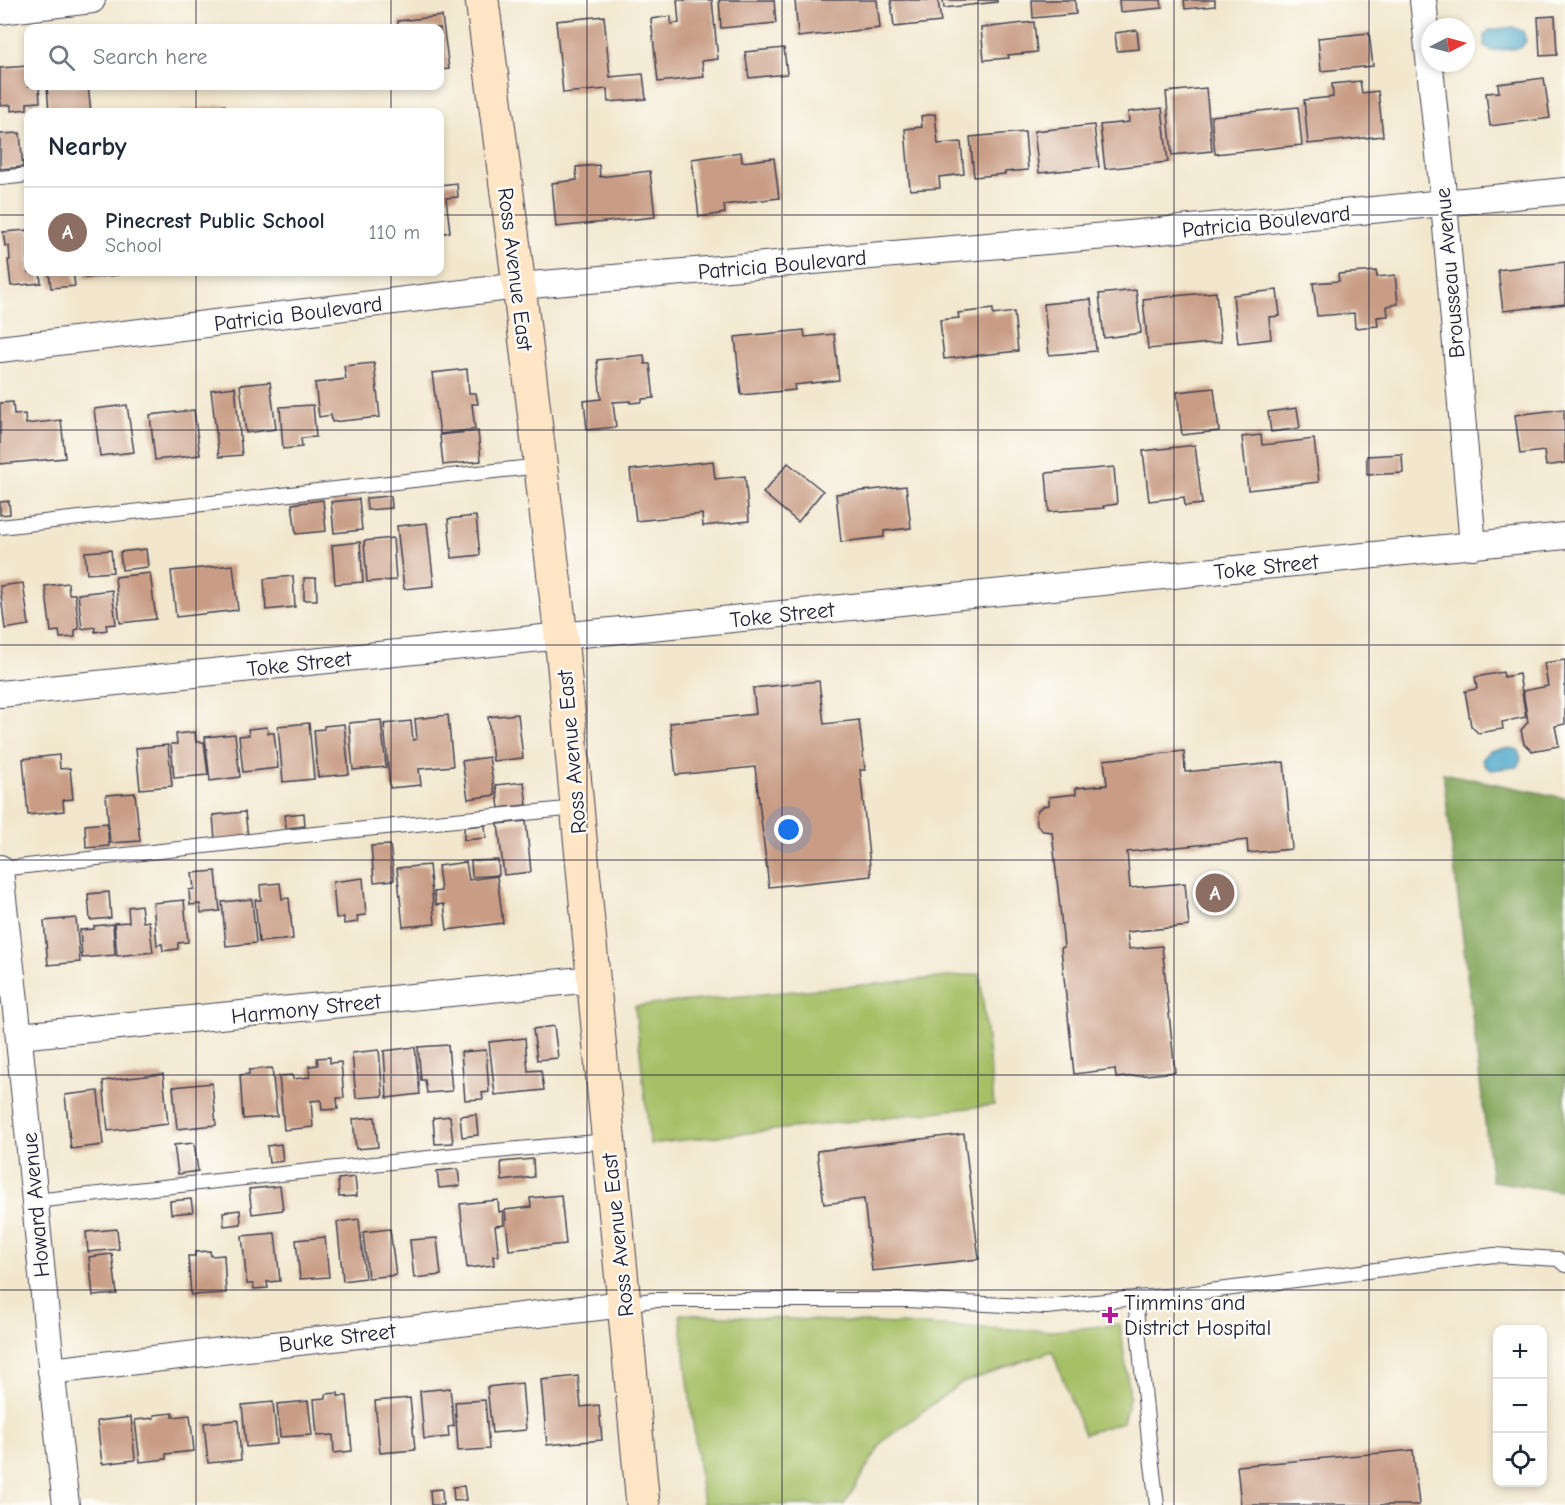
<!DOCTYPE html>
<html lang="en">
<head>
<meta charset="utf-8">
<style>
	:root { --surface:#fff; --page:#f6f6f7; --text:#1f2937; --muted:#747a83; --line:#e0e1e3; --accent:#0f766e }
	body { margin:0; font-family:"Comic Neue",sans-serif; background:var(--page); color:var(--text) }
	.controls { position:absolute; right:18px; bottom:18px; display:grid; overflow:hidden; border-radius:12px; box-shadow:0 3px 9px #0003 }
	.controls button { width:54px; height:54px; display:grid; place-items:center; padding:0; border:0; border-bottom:2px solid var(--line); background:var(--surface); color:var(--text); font:30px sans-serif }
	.compass { position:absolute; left:1421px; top:18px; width:54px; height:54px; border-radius:50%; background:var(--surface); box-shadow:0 3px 9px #0003; rotate:84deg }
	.you { position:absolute; left:789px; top:830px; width:21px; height:21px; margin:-15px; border:4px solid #fff; border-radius:50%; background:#1a73e8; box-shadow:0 0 0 9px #1a73e833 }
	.badge { display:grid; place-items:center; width:39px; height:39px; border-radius:50%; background:var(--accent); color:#fff; font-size:20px; font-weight:700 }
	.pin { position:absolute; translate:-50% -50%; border:3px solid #fff; box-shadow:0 2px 6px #0006 }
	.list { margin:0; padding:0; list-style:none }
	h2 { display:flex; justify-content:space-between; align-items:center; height:78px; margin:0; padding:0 24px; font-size:26px }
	h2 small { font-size:20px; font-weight:400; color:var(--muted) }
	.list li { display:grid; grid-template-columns:39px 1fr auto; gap:18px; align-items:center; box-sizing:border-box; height:90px; padding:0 24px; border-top:2px solid var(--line) }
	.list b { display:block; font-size:22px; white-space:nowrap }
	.list p { margin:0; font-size:20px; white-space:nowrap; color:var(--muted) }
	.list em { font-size:20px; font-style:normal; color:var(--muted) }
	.icon { flex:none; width:33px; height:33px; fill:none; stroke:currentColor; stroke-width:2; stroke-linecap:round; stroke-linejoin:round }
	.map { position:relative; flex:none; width:1565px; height:1505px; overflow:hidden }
	.search { position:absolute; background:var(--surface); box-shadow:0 3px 9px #0003; left:24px; top:24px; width:420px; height:66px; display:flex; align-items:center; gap:15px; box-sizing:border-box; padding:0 21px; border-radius:12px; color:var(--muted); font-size:22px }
	.panel { position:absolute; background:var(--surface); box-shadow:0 3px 9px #0003; left:24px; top:108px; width:420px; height:168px; border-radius:12px }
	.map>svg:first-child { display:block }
	.green { fill:#a6c066; stroke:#647150; stroke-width:1.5 }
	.forest { fill:#84a65b; stroke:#53644b; stroke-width:1.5 }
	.water { fill:#49a6c7; stroke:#366481; stroke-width:1.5 }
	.building { fill:#c99d85 }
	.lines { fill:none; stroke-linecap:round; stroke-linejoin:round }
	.service-casing { stroke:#414051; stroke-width:16 }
	.minor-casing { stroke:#414051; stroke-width:28 }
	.secondary-casing { stroke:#414051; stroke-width:35 }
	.service { stroke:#fff; stroke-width:14 }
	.minor { stroke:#fff; stroke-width:26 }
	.secondary { stroke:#fde5c5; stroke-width:33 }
	.grid { fill:none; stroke:#22223b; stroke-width:1.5; stroke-opacity:0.55 }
	.poi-dot { fill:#b5179e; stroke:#fdfcf7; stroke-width:2 }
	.labels { text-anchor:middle; stroke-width:5; stroke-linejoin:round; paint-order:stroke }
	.street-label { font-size:22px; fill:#22223b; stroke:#fdfcf7 }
	.poi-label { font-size:22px; fill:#22223b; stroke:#fdfcf7; text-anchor:start }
</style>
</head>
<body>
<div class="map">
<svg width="1565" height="1505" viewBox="0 0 1565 1505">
	<rect width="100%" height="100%" fill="#fdfcf7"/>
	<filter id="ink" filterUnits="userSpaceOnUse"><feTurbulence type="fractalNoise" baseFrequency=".0167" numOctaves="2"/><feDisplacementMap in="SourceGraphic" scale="12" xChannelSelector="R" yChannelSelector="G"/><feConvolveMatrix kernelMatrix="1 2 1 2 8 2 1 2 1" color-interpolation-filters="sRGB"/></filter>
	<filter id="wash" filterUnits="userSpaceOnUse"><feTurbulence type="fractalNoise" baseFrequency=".008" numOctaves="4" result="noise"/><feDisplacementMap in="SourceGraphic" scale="24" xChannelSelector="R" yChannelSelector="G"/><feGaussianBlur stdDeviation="1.35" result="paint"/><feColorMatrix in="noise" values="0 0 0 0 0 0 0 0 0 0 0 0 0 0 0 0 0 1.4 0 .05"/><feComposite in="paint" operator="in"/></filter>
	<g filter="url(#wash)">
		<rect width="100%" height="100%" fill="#f2e7cd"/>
		<g class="green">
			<polygon points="980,974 994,1105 650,1144 635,1006"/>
			<polygon points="680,1314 1054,1331 1120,1324 1130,1396 1123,1422 1084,1434 1052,1351 960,1384 883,1441 844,1505 703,1505"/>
		</g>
		<polygon class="forest" points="1443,773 1565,798 1565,1192 1492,1181"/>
		<g class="water">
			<polygon points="1513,27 1523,31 1526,41 1521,48 1491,51 1484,46 1484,37 1489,30"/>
			<polygon points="1510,748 1518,750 1521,758 1518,767 1491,770 1484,765 1482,760 1489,751"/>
		</g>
		<g id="blocks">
			<g class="building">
				<polygon points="677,0 712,0 718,59 702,61 704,77 658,82 651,19 671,16 671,24 679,23"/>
				<polygon points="719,0 774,0 776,23 721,28"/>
				<polygon points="795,0 877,0 880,28 798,37"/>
				<polygon points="891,0 938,0 941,22 894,27"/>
				<polygon points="943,0 997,0 997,2 944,8"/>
				<polygon points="1032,0 1075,0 1076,14 1033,18"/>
				<polygon points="1119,0 1161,0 1162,8 1120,12"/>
				<polygon points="1184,0 1215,0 1215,6 1185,9"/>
				<polygon points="442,16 449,69 440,70 440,28 398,28 398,21"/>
				<polygon points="604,16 610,77 643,74 646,99 608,102 607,89 563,93 556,21"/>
				<polygon points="1555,16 1557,55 1540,56 1538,17"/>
				<polygon points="1034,22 1037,52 1008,55 1009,58 984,60 981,28"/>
				<polygon points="1137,30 1139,49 1117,51 1115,33"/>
				<polygon points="1369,33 1373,66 1321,71 1318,38"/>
				<polygon points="784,48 787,74 749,78 745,52"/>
				<polygon points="28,66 28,86 39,86 40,102 27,103 27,109 11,111 11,105 0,106 0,68"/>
				<polygon points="1544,78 1550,118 1490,126 1486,93 1499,92 1498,84"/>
				<polygon points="1360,81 1362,93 1378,91 1383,136 1308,144 1304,100 1333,97 1332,84"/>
				<polygon points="47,86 88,86 91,112 49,112"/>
				<polygon points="1206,88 1212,151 1172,155 1166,92"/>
				<polygon points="225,105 226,112 179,112 179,111"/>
				<polygon points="1298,107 1302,145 1215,154 1211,116"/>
				<polygon points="1162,108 1168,162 1105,169 1100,125 1129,122 1128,112"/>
				<polygon points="935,114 938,144 961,142 964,174 939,177 940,188 910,190 905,129 922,127 921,116"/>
				<polygon points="1094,125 1099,167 1039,173 1034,131"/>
				<polygon points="1025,132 1028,170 1005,172 1005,174 974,177 970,137"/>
				<polygon points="20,133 23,167 0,169 0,134"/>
				<polygon points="741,152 742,162 774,158 779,198 724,205 725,213 699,217 692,159"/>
				<polygon points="599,165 600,177 650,171 655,217 556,227 552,183 577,180 576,167"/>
				<polygon points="457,183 458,197 446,198 450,232 440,234 440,185"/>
				<polygon points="28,230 28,272 40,272 41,283 11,286 8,260 10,260 9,246 5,246 3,232"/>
				<polygon points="1565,262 1565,304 1503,311 1498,270"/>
				<polygon points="1376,271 1377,277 1395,275 1398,304 1387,306 1388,316 1377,317 1378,326 1355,328 1354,313 1317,316 1313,283 1339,281 1338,274"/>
				<polygon points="49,272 73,272 75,286 51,288"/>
				<polygon points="85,272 117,272 118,275 85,278"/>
				<polygon points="1136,290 1141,333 1104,338 1099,294"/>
				<polygon points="1277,290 1280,316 1269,317 1271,339 1238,343 1233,295"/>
				<polygon points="1216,292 1221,342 1148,349 1143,299"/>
				<polygon points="1091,299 1096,351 1049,355 1044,304"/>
				<polygon points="993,309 993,315 1014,312 1018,351 944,359 940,320 959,318 958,313"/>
				<polygon points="804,330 805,337 834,334 839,380 794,385 795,390 741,395 735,337"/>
				<polygon points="644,355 645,364 650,364 654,398 642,399 642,402 630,403 630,401 613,402 616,427 587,430 584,401 601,399 597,360"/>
				<polygon points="374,363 380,417 332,422 331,415 319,417 315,383 346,379 344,366"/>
				<polygon points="467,369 469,393 476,393 478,404 472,404 475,429 440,434 432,373"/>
				<polygon points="270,382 276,429 246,433 240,385"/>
				<polygon points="235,387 242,455 219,457 211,390"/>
				<polygon points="1214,388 1219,431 1182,435 1177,392"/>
				<polygon points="13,402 14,415 25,414 26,424 61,420 65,458 0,464 0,403"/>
				<polygon points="127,405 134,452 100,456 94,409"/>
				<polygon points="313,405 316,437 301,438 302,447 283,449 280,407"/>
				<polygon points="1297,408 1300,428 1271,432 1268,412"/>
				<polygon points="1564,409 1565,463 1546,466 1544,451 1520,454 1515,415"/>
				<polygon points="194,410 200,455 155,460 150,415"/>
				<polygon points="478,431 481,461 443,465 440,435"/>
				<polygon points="1261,435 1262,445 1314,439 1319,482 1248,490 1242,437"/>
				<polygon points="1195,445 1202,504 1185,506 1184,497 1149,501 1143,451"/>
				<polygon points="1402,454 1403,473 1367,475 1367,456"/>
				<polygon points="713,461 715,479 745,476 749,521 703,526 702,514 636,521 630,470"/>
				<polygon points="788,463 823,491 798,522 763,493"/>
				<polygon points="1114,467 1117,504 1103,506 1104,508 1049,512 1046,473"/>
				<polygon points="906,486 911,528 884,531 884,537 841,542 836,494"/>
				<polygon points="391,496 392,508 367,510 366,498"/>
				<polygon points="359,499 362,530 334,533 331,502"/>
				<polygon points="323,500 326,531 296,534 292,504"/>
				<polygon points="9,501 10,514 0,515 0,502"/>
				<polygon points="476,516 480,555 452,558 448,519"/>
				<polygon points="427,523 434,586 404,589 397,526"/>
				<polygon points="393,538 396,580 367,582 364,541"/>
				<polygon points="360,542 363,582 335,584 332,545"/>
				<polygon points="146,549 148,567 122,570 120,552"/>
				<polygon points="111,550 113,572 87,574 85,552"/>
				<polygon points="233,565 238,610 176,617 171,571"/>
				<polygon points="150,573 156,619 120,623 115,577"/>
				<polygon points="293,576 295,607 266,610 264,579"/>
				<polygon points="304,578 316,578 317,600 304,600"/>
				<polygon points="23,583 29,625 5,629 0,586"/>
				<polygon points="68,583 69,594 75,594 79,629 75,630 75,637 60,638 59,631 51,632 45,586"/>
				<polygon points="112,590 116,624 106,625 107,630 95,632 95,627 82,629 78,594"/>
				<polygon points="1565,660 1565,724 1555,726 1559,746 1532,751 1524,744 1521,730 1528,722 1523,691 1548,686 1544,663"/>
				<polygon points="1503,672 1504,677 1519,674 1526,717 1502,722 1503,729 1478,733 1471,726 1465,691 1477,689 1475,677"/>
				<polygon points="819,681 824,724 859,720 865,770 860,770 871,876 769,887 755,767 676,775 670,723 756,714 753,688"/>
				<polygon points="518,714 523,758 493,761 488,717"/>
				<polygon points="448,715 453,766 419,769 421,785 390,788 384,724 411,721 413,740 417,739 415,719"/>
				<polygon points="381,720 386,767 353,770 349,723"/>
				<polygon points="309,723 314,779 283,782 278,726"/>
				<polygon points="344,724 349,774 318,777 314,730 324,729 324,726"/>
				<polygon points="267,727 268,733 274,733 278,768 243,772 239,736 249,735 248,729"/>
				<polygon points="195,732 196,742 204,742 208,775 174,778 171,744 177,744 176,734"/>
				<polygon points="235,734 240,777 210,781 205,737"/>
				<polygon points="168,745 172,786 140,789 136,748"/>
				<polygon points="1184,751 1185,772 1284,762 1292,849 1248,853 1247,840 1127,852 1130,888 1185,883 1189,926 1127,932 1129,949 1162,946 1175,1072 1116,1078 1115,1069 1074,1074 1061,948 1064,947 1052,832 1043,831 1037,825 1036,815 1038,810 1044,806 1049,805 1049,797 1076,794 1076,788 1107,785 1104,760"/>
				<polygon points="59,755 60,769 70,768 73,799 63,800 64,811 28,815 23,759"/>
				<polygon points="489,757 495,795 468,799 462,761"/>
				<polygon points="524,782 527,805 499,808 496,785"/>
				<polygon points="135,793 140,841 110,843 106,795"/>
				<polygon points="245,812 248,837 215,840 213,815"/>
				<polygon points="304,813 305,826 286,828 285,815"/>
				<polygon points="526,821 531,872 504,875 498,824"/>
				<polygon points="107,823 109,846 86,848 85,825"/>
				<polygon points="485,825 486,838 464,840 464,827"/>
				<polygon points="390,845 394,880 374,882 371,846"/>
				<polygon points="498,860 499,875 472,877 471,861"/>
				<polygon points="466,862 469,880 497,876 503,923 447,930 444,904 436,905 434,892 441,891 438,866"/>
				<polygon points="429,865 435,924 403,927 397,868"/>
				<polygon points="216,871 220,911 201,913 200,904 190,905 189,890 194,889 192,873"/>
				<polygon points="363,878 366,915 357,916 358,922 344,924 344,917 336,918 333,882"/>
				<polygon points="280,883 282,899 289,898 293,939 259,942 255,900 261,900 260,885"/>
				<polygon points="109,892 111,918 90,920 88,894"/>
				<polygon points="252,899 256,943 226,946 222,902"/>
				<polygon points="184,900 188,942 178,943 178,949 163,951 162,944 157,945 153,903"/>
				<polygon points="141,905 143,922 149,921 153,952 117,956 114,923 129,922 128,907"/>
				<polygon points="76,918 80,962 48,965 44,921"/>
				<polygon points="113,924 115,955 82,958 80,930 94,929 94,926"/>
				<polygon points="554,1026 558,1058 537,1060 533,1029"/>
				<polygon points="525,1038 528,1071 541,1070 544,1090 495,1095 489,1042"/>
				<polygon points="448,1045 452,1091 427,1093 425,1080 421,1080 418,1047"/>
				<polygon points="415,1047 420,1094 387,1098 384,1051"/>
				<polygon points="379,1050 383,1096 356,1098 352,1053"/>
				<polygon points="486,1050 489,1092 482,1093 483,1099 465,1100 461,1052"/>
				<polygon points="330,1057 330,1063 341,1062 344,1098 337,1098 338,1109 322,1110 321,1100 311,1101 313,1127 284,1130 279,1076 292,1075 293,1079 310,1077 309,1066 318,1065 317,1058"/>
				<polygon points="272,1068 277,1116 243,1119 240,1075 249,1074 249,1070"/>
				<polygon points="163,1074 168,1124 108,1131 103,1081"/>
				<polygon points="212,1083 216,1125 177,1129 173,1087"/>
				<polygon points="98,1091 103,1145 71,1149 65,1095"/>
				<polygon points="476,1114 478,1135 462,1137 460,1116"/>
				<polygon points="450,1116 453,1143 435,1144 433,1118"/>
				<polygon points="375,1117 378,1147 356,1149 353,1119"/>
				<polygon points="964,1134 979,1259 872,1271 864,1199 824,1204 817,1151"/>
				<polygon points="194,1143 198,1171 178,1174 174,1145"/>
				<polygon points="281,1144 283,1161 269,1163 267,1146"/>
				<polygon points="533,1159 534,1177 502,1181 501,1162"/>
				<polygon points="458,1169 460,1186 439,1188 437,1171"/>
				<polygon points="355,1177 357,1196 339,1197 338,1179"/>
				<polygon points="280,1186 283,1210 252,1214 249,1189"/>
				<polygon points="561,1195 566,1244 509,1250 505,1210 531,1207 530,1198"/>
				<polygon points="191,1199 193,1212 171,1214 170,1201"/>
				<polygon points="498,1200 499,1212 503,1211 504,1225 495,1226 499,1256 493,1256 494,1265 467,1268 460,1204"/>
				<polygon points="240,1210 241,1224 224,1226 223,1212"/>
				<polygon points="359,1219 365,1278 343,1281 337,1222"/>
				<polygon points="117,1229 119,1249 88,1252 86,1232"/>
				<polygon points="390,1229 396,1275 368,1278 363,1232"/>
				<polygon points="275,1233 280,1281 267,1282 268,1288 254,1289 253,1284 247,1284 242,1236"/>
				<polygon points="325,1237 329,1277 300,1279 296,1240"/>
				<polygon points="437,1238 441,1275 414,1278 410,1240"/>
				<polygon points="210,1251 211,1256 224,1255 226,1293 191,1295 188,1256 195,1256 195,1252"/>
				<polygon points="112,1254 117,1294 93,1296 89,1257"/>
				<polygon points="578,1376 581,1407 599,1405 602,1440 547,1445 541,1380"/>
				<polygon points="522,1383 526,1430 492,1433 487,1387"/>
				<polygon points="450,1388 454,1426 448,1427 449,1437 424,1439 420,1391"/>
				<polygon points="338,1393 338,1396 347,1396 352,1451 334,1453 333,1435 317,1436 314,1399 326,1398 326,1394"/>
				<polygon points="410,1398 415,1450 380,1453 375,1401"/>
				<polygon points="485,1400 489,1449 458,1451 455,1402"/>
				<polygon points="308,1401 312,1435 280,1437 277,1404"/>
				<polygon points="273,1402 277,1444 246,1447 242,1405"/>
				<polygon points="173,1413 173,1417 190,1415 194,1451 166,1454 166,1459 140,1462 135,1420 154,1418 154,1415"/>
				<polygon points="131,1417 135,1460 102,1464 97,1421"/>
				<polygon points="238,1420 241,1460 208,1463 204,1423"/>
				<polygon points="1413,1450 1419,1505 1241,1505 1237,1466"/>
				<polygon points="464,1486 466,1500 454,1501 453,1487"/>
				<polygon points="442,1489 443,1505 431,1505 430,1490"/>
			</g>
		</g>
	</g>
	<g filter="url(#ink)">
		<use href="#blocks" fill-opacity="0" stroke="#414051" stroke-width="1.5"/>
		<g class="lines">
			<g class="service-casing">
				<g id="service">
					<polyline points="0,178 28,175"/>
					<path d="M 0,527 C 180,505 360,487 540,466"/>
					<polyline points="0,869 285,837 576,808"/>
					<polyline points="35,1201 474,1153 608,1141"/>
					<polyline points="1135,1298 1149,1440 1157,1505"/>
					<polyline points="624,1304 653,1300 907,1300 1046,1307 1135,1298 1178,1295 1494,1255 1558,1259 1565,1265"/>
				</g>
			</g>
			<g class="minor-casing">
				<g id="minor">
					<polyline points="1423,0 1444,203 1473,546"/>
					<polyline points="0,11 92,0"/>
					<polyline points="0,349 519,286 1129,234 1565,191"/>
					<polyline points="0,694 561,636 1565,536"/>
					<path d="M 0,868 C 5,926 14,983 19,1040 C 35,1195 48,1350 66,1505"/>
					<polyline points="19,1036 593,979"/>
					<polyline points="51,1371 624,1304"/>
				</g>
			</g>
			<g class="secondary-casing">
				<polyline id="secondary" points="482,0 519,286 561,636 643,1505"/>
			</g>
			<use href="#service" class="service"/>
			<use href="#minor" class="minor"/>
			<use href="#secondary" class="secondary"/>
		</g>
	</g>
	<path class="grid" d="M 196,0 L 196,28M 391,0 L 391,28M 587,0 L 587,1505M 782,0 L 782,1505M 978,0 L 978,1505M 1174,0 L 1174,1505M 1369,0 L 1369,1505M 196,86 L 196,112M 391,86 L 391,112M 0,215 L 28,215M 440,215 L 1565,215M 196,272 L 196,1505M 391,272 L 391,1505M 0,430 L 1565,430M 0,645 L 1565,645M 0,860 L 1565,860M 0,1075 L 1565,1075M 0,1290 L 1565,1290"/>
	<path class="poi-dot" d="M1107 1306h6v6h6v6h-6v6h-6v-6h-6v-6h6z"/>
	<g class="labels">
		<g class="street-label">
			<text transform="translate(1266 221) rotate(-6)" y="8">Patricia Boulevard</text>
			<text transform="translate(782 264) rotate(-5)" y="8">Patricia Boulevard</text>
			<text transform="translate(516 269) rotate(83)" y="8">Ross Avenue East</text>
			<text transform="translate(1449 273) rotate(-95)" y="8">Brousseau Avenue</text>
			<text transform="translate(298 313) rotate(-7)" y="8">Patricia Boulevard</text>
			<text transform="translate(1266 566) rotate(-6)" y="8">Toke Street</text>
			<text transform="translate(782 614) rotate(-6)" y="8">Toke Street</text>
			<text transform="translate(299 663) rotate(-6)" y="8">Toke Street</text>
			<text transform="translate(571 752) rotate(-95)" y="8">Ross Avenue East</text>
			<text transform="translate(306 1008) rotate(-6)" y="8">Harmony Street</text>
			<text transform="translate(35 1205) rotate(-95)" y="8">Howard Avenue</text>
			<text transform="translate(617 1235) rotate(-96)" y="8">Ross Avenue East</text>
			<text transform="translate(337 1337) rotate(-7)" y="8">Burke Street</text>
		</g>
		<g class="poi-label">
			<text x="1124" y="1310">Timmins and<tspan x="1124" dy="25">District Hospital</tspan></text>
		</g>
	</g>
</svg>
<div class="controls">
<button>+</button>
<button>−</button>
<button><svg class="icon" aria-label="locate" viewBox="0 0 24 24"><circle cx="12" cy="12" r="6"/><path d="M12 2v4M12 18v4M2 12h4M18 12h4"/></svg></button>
</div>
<svg class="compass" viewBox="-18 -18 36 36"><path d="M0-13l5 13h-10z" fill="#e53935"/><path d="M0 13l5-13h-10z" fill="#747a83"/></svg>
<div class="you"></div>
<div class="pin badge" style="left:1215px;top:893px;background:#8d6e63">A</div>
<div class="search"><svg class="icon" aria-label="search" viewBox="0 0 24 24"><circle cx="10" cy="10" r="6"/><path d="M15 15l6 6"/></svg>Search here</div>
<section class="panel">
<h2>Nearby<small></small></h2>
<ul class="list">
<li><span class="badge" style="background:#8d6e63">A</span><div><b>Pinecrest Public School</b><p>School</p></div><em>110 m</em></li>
</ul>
</section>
</div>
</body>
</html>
